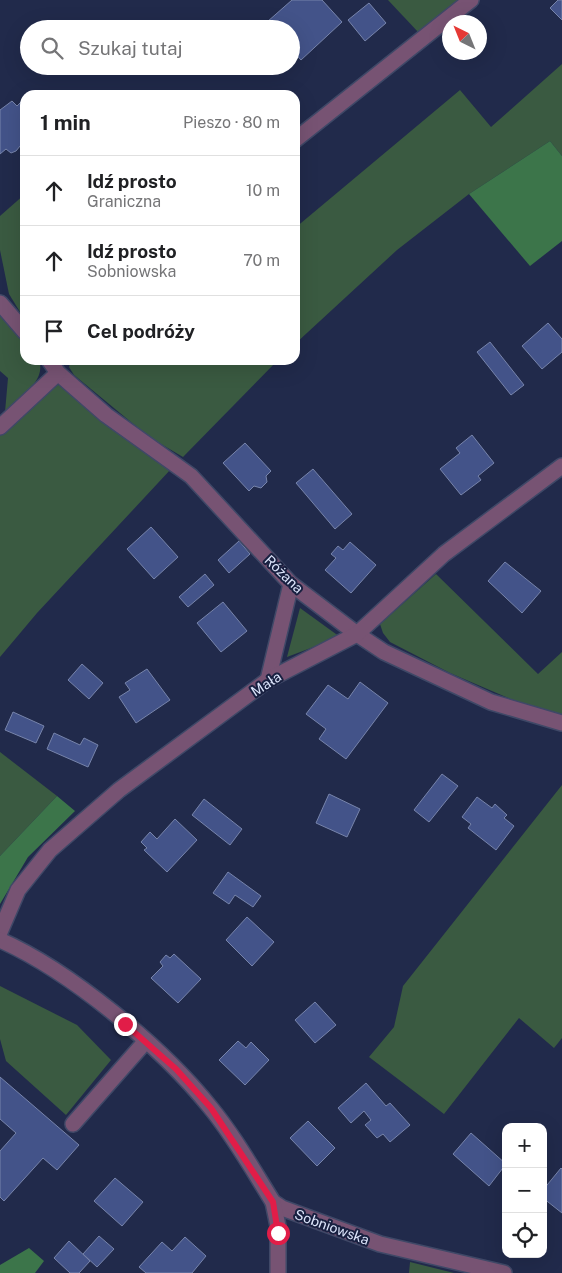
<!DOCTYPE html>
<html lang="pl">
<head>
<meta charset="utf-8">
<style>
	:root { --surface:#fff; --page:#f6f6f6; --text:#202124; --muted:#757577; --line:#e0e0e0 }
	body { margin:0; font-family:"Public Sans",sans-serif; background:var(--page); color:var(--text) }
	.controls { position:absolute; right:15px; bottom:15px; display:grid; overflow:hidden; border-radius:10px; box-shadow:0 5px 20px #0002 }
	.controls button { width:45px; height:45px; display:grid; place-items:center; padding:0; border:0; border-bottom:1px solid var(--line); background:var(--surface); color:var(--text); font:25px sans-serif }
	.compass { position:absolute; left:442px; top:15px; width:45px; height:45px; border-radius:50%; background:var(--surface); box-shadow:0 5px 20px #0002; rotate:317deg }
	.stop { position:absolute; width:15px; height:15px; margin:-11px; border:4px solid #e11d48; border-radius:50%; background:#fff }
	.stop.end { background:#e11d48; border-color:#fff; box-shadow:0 1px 5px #0008 }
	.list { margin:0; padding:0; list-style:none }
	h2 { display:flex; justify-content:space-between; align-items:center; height:65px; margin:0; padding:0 20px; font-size:21px }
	h2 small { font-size:16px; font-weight:400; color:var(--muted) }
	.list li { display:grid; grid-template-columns:32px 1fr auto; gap:15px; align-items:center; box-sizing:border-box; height:70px; padding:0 20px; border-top:1px solid var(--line) }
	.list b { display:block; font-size:19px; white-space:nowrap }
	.list p { margin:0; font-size:16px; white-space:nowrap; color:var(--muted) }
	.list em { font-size:16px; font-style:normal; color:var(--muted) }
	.icon { flex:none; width:28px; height:28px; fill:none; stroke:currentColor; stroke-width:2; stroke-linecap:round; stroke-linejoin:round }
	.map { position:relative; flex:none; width:562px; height:1273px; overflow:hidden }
	.search { position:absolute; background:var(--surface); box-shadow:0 5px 20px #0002; left:20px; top:20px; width:280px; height:55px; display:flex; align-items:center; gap:12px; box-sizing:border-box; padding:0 18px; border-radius:28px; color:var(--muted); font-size:19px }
	.panel { position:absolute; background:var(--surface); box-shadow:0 5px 20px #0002; left:20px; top:90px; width:280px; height:275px; border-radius:15px }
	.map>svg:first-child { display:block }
	.green { fill:#3a5a41 }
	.forest { fill:#3c754a }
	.building { fill:#435389; stroke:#7784ab }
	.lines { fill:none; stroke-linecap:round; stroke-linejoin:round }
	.minor-casing { stroke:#3f4867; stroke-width:18 }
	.minor { stroke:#775373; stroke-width:15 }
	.route { stroke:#e11d48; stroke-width:6 }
	.labels { text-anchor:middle; stroke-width:4; stroke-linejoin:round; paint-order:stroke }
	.street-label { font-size:14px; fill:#dde5fb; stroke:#182040 }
</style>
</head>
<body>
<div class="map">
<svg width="562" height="1273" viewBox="0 0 562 1273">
	<rect width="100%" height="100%" fill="#212a4b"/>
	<g class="green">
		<polygon points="388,0 458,0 419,33"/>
		<polygon points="562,64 562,156 550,141 469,194 397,250 295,344 295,228 460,90 491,127"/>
		<polygon points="25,194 25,320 9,294 0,250 0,216"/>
		<path d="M 0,314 L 25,343 L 25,360 L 39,360 C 47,381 18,399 5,412 L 8,378 L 0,371 Z"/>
		<polygon points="71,360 278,360 183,457 149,437 74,375 69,367"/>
		<polygon points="60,382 111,428 171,469 37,613 0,657 0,434 55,383"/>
		<polygon points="436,574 538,674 562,652 562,715 522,704 450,673 390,642 383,633 380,624"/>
		<polygon points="300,608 340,637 287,657"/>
		<polygon points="0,752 57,796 0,856"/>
		<polygon points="562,785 562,1038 554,1048 519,1018 444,1114 369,1057 394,1027 403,986"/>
		<polygon points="0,986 77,1025 111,1060 66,1115 6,1061 0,1039"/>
		<polygon points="410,1262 454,1273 409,1273"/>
	</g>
	<g class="forest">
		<polygon points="550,141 562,156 562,241 530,266 469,194"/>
		<polygon points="57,796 75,811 28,857 0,904 0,856"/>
		<polygon points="29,1248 44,1261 35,1273 0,1273 0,1265"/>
	</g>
	<g class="building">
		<polygon points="292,0 322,0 342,22 301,60 291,49 291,29 273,29 267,22"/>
		<polygon points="558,0 562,0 562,20 550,8"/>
		<polygon points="369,3 386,23 365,41 348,20"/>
		<polygon points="12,101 17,106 22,101 25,103 25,140 16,151 11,153 6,149 0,154 0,110"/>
		<polygon points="548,323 562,339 562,352 542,369 522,346"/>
		<polygon points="490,342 524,385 511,395 477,352"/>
		<polygon points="472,435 494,463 478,476 481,480 461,495 440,469 460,453 456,448"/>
		<polygon points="245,443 271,471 266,476 267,482 261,488 254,486 249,491 223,463"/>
		<polygon points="313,469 352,514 335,529 296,483"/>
		<polygon points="151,527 178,557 154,579 127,549"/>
		<polygon points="239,541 250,554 229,573 218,560"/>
		<polygon points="350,542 376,565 351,593 325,570 336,558 331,554 338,546 343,550"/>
		<polygon points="505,562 541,591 522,613 488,581"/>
		<polygon points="205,574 214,585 188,607 179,597"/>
		<polygon points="223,602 247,631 221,652 197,623"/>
		<polygon points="82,664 103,683 89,699 68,680"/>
		<polygon points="147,669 170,700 136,723 119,697 130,690 125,683"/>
		<polygon points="360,682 388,703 346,759 319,739 326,729 306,714 328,685 348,699"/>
		<polygon points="13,712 44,726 36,743 5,730"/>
		<polygon points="54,733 80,745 84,738 98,745 88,767 47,749"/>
		<polygon points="442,774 458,786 429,822 414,810"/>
		<polygon points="329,794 360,809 347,837 316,823"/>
		<polygon points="477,797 492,808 495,804 507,815 504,818 514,826 496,850 468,828 471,824 462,817"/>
		<polygon points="204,799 242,829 230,845 192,815"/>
		<polygon points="175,819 197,840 167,872 144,850 147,848 141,842 150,832 157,839"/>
		<polygon points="228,872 261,896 253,907 235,895 229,904 213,893"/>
		<polygon points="247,917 274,942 252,966 226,940"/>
		<polygon points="174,954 201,979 178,1003 151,978 163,966 160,962 166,955 170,958"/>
		<polygon points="315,1002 336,1025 315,1043 295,1020"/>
		<polygon points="238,1041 246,1048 251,1042 269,1060 245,1085 219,1060"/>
		<polygon points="0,1077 79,1145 57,1170 43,1158 4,1201 0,1197 0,1151 16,1133 0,1119"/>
		<polygon points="366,1083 386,1106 390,1103 410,1125 390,1142 383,1134 377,1138 365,1125 371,1120 364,1111 351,1123 338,1108"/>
		<polygon points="308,1121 335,1148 317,1166 290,1138"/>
		<polygon points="471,1133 506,1164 489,1186 453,1154"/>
		<polygon points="561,1168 562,1169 562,1213 543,1198 543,1190"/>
		<polygon points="115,1178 143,1202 122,1226 94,1201"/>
		<polygon points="99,1236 114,1249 97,1267 83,1254"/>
		<polygon points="185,1237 206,1256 192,1273 146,1273 139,1267 162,1242 172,1251"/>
		<polygon points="69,1241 90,1261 79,1273 70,1273 54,1258"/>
	</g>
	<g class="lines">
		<g class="minor-casing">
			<g id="minor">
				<polyline points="295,140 471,0"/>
				<polyline points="0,303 25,332"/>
				<polyline points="49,360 58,373 106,415 191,476 291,584 357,634 384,652 491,702 562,723"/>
				<polyline points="0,427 58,373"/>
				<polyline points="268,680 291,584"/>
				<polyline points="0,932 18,890 50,850 119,790 268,680 357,634 444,554 562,466"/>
				<path d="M 0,940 C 70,971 162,1047 210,1107 C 234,1136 253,1170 273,1202 L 282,1208 L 380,1244 L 504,1273"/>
				<polyline points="73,1124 145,1042"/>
				<polyline points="273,1202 278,1226 278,1273"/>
			</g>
		</g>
		<use href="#minor" class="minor"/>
	</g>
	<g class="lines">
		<polyline class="route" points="125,1024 176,1069 211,1108 273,1202 278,1233"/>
	</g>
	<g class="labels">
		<g class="street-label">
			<text transform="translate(284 574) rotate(44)" y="5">Różana</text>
			<text transform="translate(266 684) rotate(-33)" y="5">Mała</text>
			<text transform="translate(332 1227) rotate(20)" y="5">Sobniowska</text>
		</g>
	</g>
</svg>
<div class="controls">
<button>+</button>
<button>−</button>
<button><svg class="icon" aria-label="locate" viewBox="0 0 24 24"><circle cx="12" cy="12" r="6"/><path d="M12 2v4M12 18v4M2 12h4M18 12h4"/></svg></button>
</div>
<svg class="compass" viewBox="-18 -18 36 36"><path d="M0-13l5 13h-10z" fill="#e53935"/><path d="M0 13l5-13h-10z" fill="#757577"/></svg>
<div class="stop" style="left:278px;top:1233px"></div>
<div class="stop end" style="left:125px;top:1024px"></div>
<div class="search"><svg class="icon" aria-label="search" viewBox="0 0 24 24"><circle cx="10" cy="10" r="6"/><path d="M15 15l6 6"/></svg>Szukaj tutaj</div>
<section class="panel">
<h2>1 min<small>Pieszo · 80 m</small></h2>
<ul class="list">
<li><svg class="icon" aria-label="ahead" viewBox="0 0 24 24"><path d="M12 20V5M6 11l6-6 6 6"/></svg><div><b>Idź prosto</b><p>Graniczna</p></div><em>10 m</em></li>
<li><svg class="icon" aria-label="ahead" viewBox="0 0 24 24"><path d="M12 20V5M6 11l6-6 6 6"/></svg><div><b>Idź prosto</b><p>Sobniowska</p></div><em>70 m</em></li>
<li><svg class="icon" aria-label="arrive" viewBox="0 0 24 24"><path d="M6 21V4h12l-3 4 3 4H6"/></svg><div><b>Cel podróży</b></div></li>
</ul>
</section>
</div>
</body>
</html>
